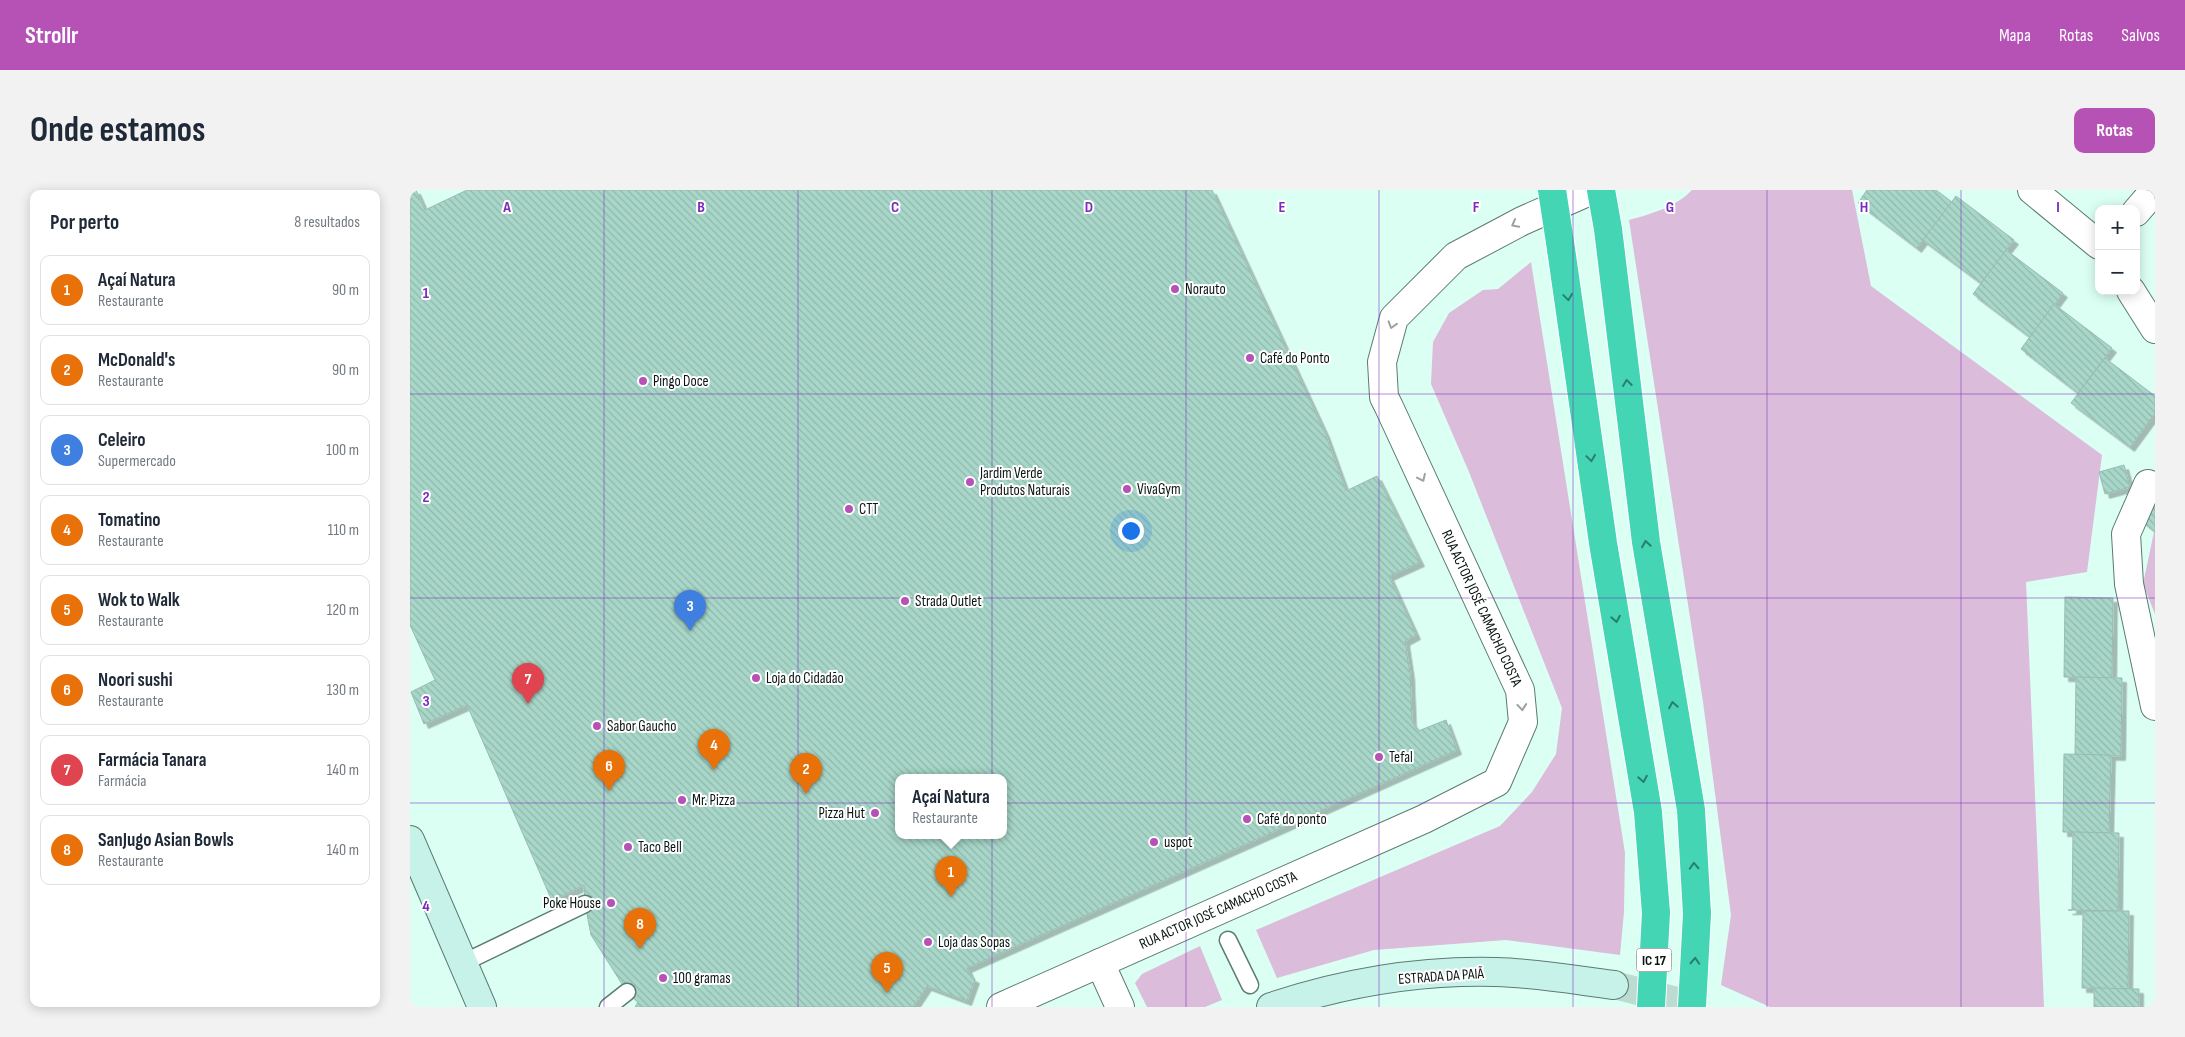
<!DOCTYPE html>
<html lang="pt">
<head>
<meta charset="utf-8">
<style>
	:root { --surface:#fff; --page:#f2f2f3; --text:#1f2937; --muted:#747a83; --line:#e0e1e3; --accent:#b651b6 }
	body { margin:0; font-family:"Sofia Sans Condensed",sans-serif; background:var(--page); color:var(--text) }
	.controls { position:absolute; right:15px; top:15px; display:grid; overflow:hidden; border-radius:10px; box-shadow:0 2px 12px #0003 }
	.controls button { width:45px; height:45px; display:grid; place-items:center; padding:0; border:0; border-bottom:1px solid var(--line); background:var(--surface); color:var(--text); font:25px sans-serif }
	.you { position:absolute; left:720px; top:340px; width:18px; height:18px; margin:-12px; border:4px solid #fff; border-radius:50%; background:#1a73e8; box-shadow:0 0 0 8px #1a73e833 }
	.badge { display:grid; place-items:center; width:32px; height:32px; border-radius:50%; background:var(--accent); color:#fff; font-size:16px; font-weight:700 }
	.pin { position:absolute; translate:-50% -41px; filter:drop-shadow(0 1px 2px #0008) }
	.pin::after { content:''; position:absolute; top:26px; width:18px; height:15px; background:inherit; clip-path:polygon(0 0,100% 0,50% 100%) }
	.popup { position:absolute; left:485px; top:584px; width:112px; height:65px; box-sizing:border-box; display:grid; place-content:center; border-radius:10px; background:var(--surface); filter:drop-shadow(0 1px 4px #0005); font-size:16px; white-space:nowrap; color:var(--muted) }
	.popup b { font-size:19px; color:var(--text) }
	.popup::after { content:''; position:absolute; left:50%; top:100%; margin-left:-10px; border:10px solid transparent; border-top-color:var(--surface) }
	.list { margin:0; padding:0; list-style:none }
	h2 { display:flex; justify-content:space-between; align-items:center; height:65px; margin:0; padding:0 20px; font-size:21px }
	h2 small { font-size:16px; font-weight:400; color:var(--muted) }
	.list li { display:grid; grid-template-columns:32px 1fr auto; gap:15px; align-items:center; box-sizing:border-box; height:70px; margin:0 10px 10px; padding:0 10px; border:1px solid var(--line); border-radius:10px }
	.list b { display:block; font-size:19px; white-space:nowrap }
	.list p { margin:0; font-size:16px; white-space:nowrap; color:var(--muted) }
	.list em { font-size:16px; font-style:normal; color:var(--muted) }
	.map { position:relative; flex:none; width:1745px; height:817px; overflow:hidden; border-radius:10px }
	header { display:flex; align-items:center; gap:30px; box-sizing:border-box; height:70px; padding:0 25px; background:var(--accent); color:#fff }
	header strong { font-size:24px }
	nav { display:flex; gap:28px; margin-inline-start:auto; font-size:18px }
	.intro { display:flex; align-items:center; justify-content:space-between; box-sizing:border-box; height:120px; padding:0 30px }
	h1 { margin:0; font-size:35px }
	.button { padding:12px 22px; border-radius:10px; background:var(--accent); color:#fff; font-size:18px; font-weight:700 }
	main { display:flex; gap:30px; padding:0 30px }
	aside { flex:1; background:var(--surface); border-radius:10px; box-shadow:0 2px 12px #0003 }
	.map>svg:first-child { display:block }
	.grass { fill:#dbbcda }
	.building { fill:url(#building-back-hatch); stroke:#9abbb1; fill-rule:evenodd; filter:url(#shadow) }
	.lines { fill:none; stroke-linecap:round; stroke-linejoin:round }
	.secondary-tunnel { stroke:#bcdcd2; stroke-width:28; stroke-dasharray:28 14; stroke-linecap:butt }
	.lane-casing { stroke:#5c7b72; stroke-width:19 }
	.street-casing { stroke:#5c7b72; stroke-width:30 }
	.secondary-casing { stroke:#5c7b72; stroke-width:30 }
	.highway-casing { stroke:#fff; stroke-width:30 }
	.lane { stroke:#fff; stroke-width:16 }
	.street { stroke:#fff; stroke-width:28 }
	.secondary { stroke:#c7f2e9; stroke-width:28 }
	.highway { stroke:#44d5b5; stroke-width:28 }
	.highway-bridge-casing { stroke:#fff; stroke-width:30; stroke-linecap:butt }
	.highway-bridge { stroke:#44d5b5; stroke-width:28 }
	.oneway { stroke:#9da1a0 }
	.oneway2 { stroke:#297f6c }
	.grid { fill:none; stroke:#7b2cbf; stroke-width:1; stroke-opacity:0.55 }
	.poi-dot { fill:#b651b6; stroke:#fff; stroke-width:2 }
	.labels { text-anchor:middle; stroke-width:4; stroke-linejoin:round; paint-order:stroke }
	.shield { fill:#fff; stroke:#535b59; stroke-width:1 }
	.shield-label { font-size:14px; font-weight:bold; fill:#091512 }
	.poi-label { font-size:15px; fill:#091512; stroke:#fff; text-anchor:start }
	.street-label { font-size:15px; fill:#091512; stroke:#fff }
	.grid-label { font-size:16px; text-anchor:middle; font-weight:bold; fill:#7b2cbf; stroke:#fff; stroke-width:4; stroke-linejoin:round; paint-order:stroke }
</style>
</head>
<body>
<header>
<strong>Strollr</strong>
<nav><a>Mapa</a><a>Rotas</a><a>Salvos</a></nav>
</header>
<div class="intro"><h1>Onde estamos</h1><a class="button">Rotas</a></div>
<main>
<aside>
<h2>Por perto<small>8 resultados</small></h2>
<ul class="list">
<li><span class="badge" style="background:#e8710a">1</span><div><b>Açaí Natura</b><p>Restaurante</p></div><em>90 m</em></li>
<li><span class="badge" style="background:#e8710a">2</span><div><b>McDonald's</b><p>Restaurante</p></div><em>90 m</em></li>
<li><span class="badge" style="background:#3f7fe0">3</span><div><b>Celeiro</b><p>Supermercado</p></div><em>100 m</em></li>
<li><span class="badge" style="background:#e8710a">4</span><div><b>Tomatino</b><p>Restaurante</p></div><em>110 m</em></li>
<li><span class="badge" style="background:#e8710a">5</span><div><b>Wok to Walk</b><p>Restaurante</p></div><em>120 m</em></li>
<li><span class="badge" style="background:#e8710a">6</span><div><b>Noori sushi</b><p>Restaurante</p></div><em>130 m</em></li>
<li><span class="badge" style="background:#e0444e">7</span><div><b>Farmácia Tanara</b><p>Farmácia</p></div><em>140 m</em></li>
<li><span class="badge" style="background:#e8710a">8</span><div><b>SanJugo Asian Bowls</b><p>Restaurante</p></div><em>140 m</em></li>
</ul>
</aside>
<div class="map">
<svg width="1745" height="817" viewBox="0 0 1745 817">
	<defs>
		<pattern id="building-back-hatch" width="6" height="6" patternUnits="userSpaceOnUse" patternTransform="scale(1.25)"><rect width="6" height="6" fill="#a8d7c9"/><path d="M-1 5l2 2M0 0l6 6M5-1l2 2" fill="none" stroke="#8fb8ac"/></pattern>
		<filter id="shadow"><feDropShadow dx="4.5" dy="4.5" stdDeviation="0" flood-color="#0004"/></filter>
	</defs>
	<rect width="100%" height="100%" fill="#dcfff4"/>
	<g class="grass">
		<path d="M 1282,0 L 1442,0 L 1461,96 L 1692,265 L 1677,382 L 1616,392 L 1634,817 L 1360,817 L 1311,795 L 1321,725 L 1293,512 L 1219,30 C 1241,24 1266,17 1282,0 Z"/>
		<polygon points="1121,72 1215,663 1214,722 1210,765 1096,750 964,760 867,788 846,740 1090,636 1122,602 1146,564 1152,518 1059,282 1021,194 1023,152 1039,123 1073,100 1088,99"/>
		<polygon points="1744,342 1745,343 1745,424 1733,394"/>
		<polygon points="790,756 812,810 795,817 737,817 725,793 732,784"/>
	</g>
	<g class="building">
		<path d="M 0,0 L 6,0 L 15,20 L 57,0 L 802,0 L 915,243 L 936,301 L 967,286 L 1010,372 L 979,386 L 1006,445 L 995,451 L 1000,484 L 1002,532 L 1008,541 L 1036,530 L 1047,560 L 557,778 L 561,787 L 565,789 L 557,811 L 517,796 L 503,817 L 225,817 L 228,812 L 217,802 L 181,745 L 175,714 L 174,695 L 142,711 L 57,515 L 14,534 L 1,502 L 25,490 L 0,435 ZM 488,588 L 594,588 L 594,646 L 488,646 Z"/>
		<polygon points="1457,0 1526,0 1542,12 1507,58 1448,13"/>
		<polygon points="1546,6 1604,50 1571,93 1513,50"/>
		<polygon points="1596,60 1653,103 1620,147 1563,104"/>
		<polygon points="1644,114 1702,158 1668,203 1611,159"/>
		<polygon points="1695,168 1745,206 1745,223 1720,257 1661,213"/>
		<polygon points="1714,275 1720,297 1695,304 1689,282"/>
		<polygon points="1745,302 1745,342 1726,326"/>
		<polygon points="1655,407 1703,408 1702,488 1654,487"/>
		<polygon points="1666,487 1712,488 1711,566 1665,565"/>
		<polygon points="1654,564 1701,565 1699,643 1653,642"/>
		<polygon points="1663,642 1709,643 1708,721 1658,720 1662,720"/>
		<polygon points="1673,721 1719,721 1718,799 1672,798"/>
		<polygon points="1684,798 1729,799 1729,817 1684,817"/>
	</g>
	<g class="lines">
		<polyline class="secondary-tunnel" points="1204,795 1291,817"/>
		<g class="lane-casing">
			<g id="lane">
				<polyline points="818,750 840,795"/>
				<polyline points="53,773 175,714"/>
				<polyline points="198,817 217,802"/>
			</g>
		</g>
		<g class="street-casing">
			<g id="street">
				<polyline points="1622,0 1689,55"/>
				<polyline points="1726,22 1745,0"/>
				<polyline points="1721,101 1745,139"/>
				<polyline points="1738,294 1716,344 1719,394 1745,516"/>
				<polyline points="690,773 710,817"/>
				<polyline points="591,817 1014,629 1087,592 1113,532 1110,500 979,217 974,207 972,172 984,128 1046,66 1112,31 1182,0"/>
			</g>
		</g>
		<g class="secondary-casing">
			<g id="secondary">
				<polyline points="0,650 72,817"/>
				<path d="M 861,817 C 933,793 1010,780 1086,782 C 1126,783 1165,790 1204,795"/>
			</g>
		</g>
		<g class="highway-casing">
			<g id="highway">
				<polyline points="1191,0 1198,39 1236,352 1281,620 1287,724"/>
				<polyline points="1151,59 1193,353 1238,622 1246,723"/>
			</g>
		</g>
		<use href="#lane" class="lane"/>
		<use href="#street" class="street"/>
		<use href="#secondary" class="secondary"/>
		<use href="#highway" class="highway"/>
		<g class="highway-bridge-casing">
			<g id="highway-bridge">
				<polyline points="1142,0 1151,59"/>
				<polyline points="1241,817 1246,723"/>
				<polyline points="1282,817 1287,724"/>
			</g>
		</g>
		<use href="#highway-bridge" class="highway-bridge"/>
	</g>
	<defs><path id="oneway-chevron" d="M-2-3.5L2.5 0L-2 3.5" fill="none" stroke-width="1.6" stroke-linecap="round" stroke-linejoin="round" transform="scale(1.25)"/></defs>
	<g class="oneway">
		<use href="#oneway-chevron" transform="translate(1105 34) rotate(152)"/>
		<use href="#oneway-chevron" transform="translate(982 135) rotate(107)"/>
		<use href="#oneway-chevron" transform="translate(1012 288) rotate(65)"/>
		<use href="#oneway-chevron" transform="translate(1112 517) rotate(85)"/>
	</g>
	<g class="oneway2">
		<use href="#oneway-chevron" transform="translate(1158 107) rotate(82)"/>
		<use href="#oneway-chevron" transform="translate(1217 193) rotate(-97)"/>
		<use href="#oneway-chevron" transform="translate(1181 268) rotate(82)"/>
		<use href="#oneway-chevron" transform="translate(1236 354) rotate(-99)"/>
		<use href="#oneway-chevron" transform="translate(1206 429) rotate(80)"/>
		<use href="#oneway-chevron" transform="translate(1263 515) rotate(-100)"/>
		<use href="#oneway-chevron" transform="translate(1233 589) rotate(80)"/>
		<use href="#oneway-chevron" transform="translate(1284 676) rotate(-93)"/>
		<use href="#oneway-chevron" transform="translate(1285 771) rotate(-87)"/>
	</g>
	<path class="grid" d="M 194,0 L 194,817M 388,0 L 388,817M 582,0 L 582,817M 776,0 L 776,817M 969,0 L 969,817M 1163,0 L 1163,817M 1357,0 L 1357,817M 1551,0 L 1551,817M 0,204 L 1745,204M 0,408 L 1745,408M 0,613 L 1745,613"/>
	<g class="poi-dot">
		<circle cx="765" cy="99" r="5"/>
		<circle cx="840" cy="168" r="5"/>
		<circle cx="233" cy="191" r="5"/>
		<circle cx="560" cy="292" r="5"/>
		<circle cx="717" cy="299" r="5"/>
		<circle cx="439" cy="319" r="5"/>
		<circle cx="495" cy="411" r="5"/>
		<circle cx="346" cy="488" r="5"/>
		<circle cx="187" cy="536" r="5"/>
		<circle cx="969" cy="567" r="5"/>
		<circle cx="272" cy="610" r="5"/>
		<circle cx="465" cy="623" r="5"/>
		<circle cx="837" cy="629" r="5"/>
		<circle cx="744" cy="652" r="5"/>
		<circle cx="218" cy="657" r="5"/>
		<circle cx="201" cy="713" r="5"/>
		<circle cx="518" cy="752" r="5"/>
		<circle cx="253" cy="788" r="5"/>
	</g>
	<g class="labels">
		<rect class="shield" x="1226.5" y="758.5" width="35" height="23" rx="4"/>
		<g class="shield-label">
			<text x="1244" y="775">IC 17</text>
		</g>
		<g class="poi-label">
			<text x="775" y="104">Norauto</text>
			<text x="850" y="173">Café do Ponto</text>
			<text x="243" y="196">Pingo Doce</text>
			<text x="570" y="288">Jardim Verde<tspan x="570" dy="17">Produtos Naturais</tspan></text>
			<text x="727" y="304">VivaGym</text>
			<text x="449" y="324">CTT</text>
			<text x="505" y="416">Strada Outlet</text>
			<text x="356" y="493">Loja do Cidadão</text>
			<text x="197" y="541">Sabor Gaucho</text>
			<text x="979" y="572">Tefal</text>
			<text x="282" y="615">Mr. Pizza</text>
			<text x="455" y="628" text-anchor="end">Pizza Hut</text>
			<text x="847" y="634">Café do ponto</text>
			<text x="754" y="657">uspot</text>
			<text x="228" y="662">Taco Bell</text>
			<text x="191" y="718" text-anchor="end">Poke House</text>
			<text x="528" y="757">Loja das Sopas</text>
			<text x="263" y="793">100 gramas</text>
		</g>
		<g class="street-label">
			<text transform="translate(1072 418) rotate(65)" y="5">RUA ACTOR JOSÉ CAMACHO COSTA</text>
			<text transform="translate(808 720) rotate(-24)" y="5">RUA ACTOR JOSÉ CAMACHO COSTA</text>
			<text transform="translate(1031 786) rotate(-4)" y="5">ESTRADA DA PAIÃ</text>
		</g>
	</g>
	<g class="grid-label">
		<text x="97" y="22">A</text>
		<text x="291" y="22">B</text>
		<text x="485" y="22">C</text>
		<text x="679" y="22">D</text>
		<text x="872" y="22">E</text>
		<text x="1066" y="22">F</text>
		<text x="1260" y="22">G</text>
		<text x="1454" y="22">H</text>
		<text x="1648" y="22">I</text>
		<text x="16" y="108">1</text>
		<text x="16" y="312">2</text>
		<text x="16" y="516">3</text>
		<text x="16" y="721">4</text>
	</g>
</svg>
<div class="controls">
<button>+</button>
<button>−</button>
</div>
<div class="you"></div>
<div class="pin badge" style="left:541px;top:707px;background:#e8710a">1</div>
<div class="popup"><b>Açaí Natura</b>Restaurante</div>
<div class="pin badge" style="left:396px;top:604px;background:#e8710a">2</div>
<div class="pin badge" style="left:280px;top:441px;background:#3f7fe0">3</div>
<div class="pin badge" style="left:304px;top:580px;background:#e8710a">4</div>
<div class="pin badge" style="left:477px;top:803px;background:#e8710a">5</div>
<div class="pin badge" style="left:199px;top:601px;background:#e8710a">6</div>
<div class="pin badge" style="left:118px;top:514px;background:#e0444e">7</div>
<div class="pin badge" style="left:230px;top:759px;background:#e8710a">8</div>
</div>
</main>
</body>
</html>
